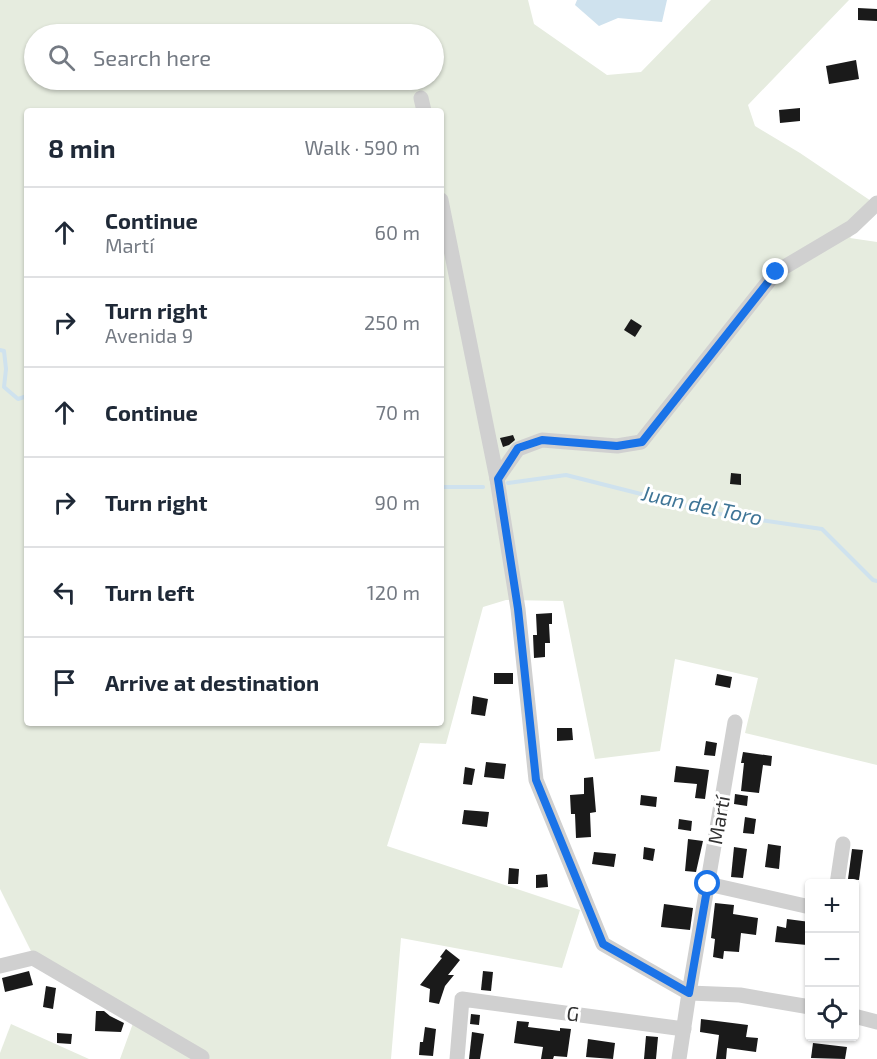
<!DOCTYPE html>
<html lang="en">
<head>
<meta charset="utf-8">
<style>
	:root { --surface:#fff; --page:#f2f2f3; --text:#1f2937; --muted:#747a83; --line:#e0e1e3 }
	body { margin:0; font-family:"Exo 2",sans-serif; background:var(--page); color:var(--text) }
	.controls { position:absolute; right:18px; bottom:18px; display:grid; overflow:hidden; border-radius:6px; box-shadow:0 2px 4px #0004 }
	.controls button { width:54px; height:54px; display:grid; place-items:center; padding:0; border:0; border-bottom:2px solid var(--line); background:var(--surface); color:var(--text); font:30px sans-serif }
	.stop { position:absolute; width:18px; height:18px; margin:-14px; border:4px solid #1a73e8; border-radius:50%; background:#fff }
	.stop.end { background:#1a73e8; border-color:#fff; box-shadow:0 2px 6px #0008 }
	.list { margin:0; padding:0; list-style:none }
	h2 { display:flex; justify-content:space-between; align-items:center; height:78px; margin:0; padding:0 24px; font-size:26px }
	h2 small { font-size:20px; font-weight:400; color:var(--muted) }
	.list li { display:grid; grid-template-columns:39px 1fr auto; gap:18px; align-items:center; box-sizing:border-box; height:90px; padding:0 24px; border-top:2px solid var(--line) }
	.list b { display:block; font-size:22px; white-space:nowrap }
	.list p { margin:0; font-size:20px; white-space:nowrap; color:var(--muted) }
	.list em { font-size:20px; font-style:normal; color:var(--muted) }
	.icon { flex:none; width:33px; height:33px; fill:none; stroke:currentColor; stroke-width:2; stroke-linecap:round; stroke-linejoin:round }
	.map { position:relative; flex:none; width:877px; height:1059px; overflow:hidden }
	.search { position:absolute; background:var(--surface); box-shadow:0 2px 4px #0004; left:24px; top:24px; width:420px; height:66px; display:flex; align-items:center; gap:15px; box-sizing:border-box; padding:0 21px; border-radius:33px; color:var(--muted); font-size:22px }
	.panel { position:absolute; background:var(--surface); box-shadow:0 2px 4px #0004; left:24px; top:108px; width:420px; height:618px; border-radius:6px }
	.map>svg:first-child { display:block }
	.green { fill:#e6ecdf; fill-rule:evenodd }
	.water { fill:#cfe2ee }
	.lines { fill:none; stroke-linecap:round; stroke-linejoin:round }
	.stream { stroke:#cfe2ee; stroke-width:4 }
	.building { fill:#1a1a1a }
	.minor { stroke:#d0d0d0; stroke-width:15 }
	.route { stroke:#1a73e8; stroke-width:8 }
	.labels { text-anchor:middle; stroke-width:6; stroke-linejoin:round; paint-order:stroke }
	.street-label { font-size:20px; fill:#333; stroke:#fff }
	.water-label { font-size:21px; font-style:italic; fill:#3f7597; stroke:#fff }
</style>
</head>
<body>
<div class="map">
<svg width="877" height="1059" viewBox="0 0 877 1059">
	<rect width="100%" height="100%" fill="#fff"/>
	<g class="green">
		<path d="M 0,0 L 528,0 L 534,24 L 607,75 L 641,72 L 711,0 L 849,0 L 748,105 L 755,126 L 800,153 L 877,205 L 850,238 L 877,242 L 877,765 L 745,733 L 758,678 L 675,659 L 660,751 L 595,759 L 563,601 L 506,600 L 483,607 L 446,744 L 420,743 L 387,846 L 580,910 L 562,968 L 401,938 L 391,1059 L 120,1059 L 136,1015 L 31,951 L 0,889 ZM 34,34 L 434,34 L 434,80 L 34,80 ZM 27,111 L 441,111 L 441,723 L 27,723 Z"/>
		<polygon points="11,1024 89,1059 0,1059 0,1053"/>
	</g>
	<polygon class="water" points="577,0 667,0 662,22 618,18 599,26 575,5"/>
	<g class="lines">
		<g class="stream">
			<polyline points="0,350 4,351 6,369 4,387 18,399 27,396"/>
			<polyline points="508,483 566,475 720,514 822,529 873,580 877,581"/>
			<polyline points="441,487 483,487"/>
		</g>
	</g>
	<g class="building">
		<polygon points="858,8 877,9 877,21 858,20"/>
		<polygon points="856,60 859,79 829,84 826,66"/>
		<polygon points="800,108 800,121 780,123 779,110"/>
		<polygon points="631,319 642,326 635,337 624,330"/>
		<polygon points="513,435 515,440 509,445 503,447 500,438"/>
		<polygon points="731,473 741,474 741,485 730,484"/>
		<polygon points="552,613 552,624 549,624 550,643 545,643 545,657 534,658 533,635 537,635 536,614"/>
		<rect x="494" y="673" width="19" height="11"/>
		<polygon points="717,674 732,677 730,688 715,685"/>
		<polygon points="473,696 488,699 485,716 471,714"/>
		<polygon points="557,728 572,728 573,740 557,741"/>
		<polygon points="706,741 717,743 715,756 704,755"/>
		<polygon points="743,752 772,756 771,766 763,765 759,793 741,791 744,763 741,763"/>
		<polygon points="486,762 506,764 504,779 484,777"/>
		<polygon points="676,766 709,770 705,799 695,798 697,784 674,782"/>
		<polygon points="465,767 475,769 472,785 463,784"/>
		<polygon points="593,777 596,812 590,813 591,837 576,838 575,814 571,814 570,795 584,794 584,778"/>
		<polygon points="735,794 748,796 747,806 734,804"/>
		<polygon points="641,795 657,797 656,807 640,805"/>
		<polygon points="464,810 489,812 487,827 462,824"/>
		<polygon points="745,817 756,819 754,834 743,833"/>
		<polygon points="679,819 692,821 691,831 678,829"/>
		<polygon points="688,839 703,841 696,872 685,871"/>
		<polygon points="768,844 781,846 779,869 765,867"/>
		<polygon points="644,847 655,849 653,861 643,859"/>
		<polygon points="734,847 747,849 743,878 731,877"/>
		<polygon points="852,849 863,850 859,880 848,879"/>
		<polygon points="594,852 616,854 614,867 592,864"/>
		<polygon points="509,868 519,869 518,884 508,884"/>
		<polygon points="547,874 548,887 536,888 536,875"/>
		<polygon points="715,903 734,905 733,914 758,918 756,935 741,933 739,952 724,951 723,959 713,957 715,939 711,938"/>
		<polygon points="664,904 693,908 690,930 661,927"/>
		<polygon points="787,919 810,922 807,945 775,942 777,926 786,928"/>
		<polygon points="446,949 460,960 448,975 454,975 445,986 439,1004 429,1002 430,989 420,985 442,958 440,957"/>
		<polygon points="29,971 33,985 5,992 2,978"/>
		<polygon points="483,971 493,972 491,991 481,990"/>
		<polygon points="46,986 56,988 53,1009 43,1007"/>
		<polygon points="96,1011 104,1011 110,1016 124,1023 121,1032 95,1031"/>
		<polygon points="471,1014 480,1015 479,1025 470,1024"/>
		<polygon points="701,1019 748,1025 746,1037 758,1038 756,1052 727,1048 726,1059 716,1059 719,1035 700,1032"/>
		<polygon points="517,1021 529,1022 528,1027 560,1031 560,1028 571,1029 567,1057 554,1056 553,1059 541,1059 543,1047 514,1043"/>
		<polygon points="425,1027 436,1029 433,1056 419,1055 420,1042 423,1042"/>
		<polygon points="472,1032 484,1034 480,1059 469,1059"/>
		<polygon points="57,1033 72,1034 71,1044 57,1043"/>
		<polygon points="646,1036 658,1037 656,1059 644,1059"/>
		<polygon points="588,1039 615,1043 613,1059 586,1057"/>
		<polygon points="813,1043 847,1047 845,1059 811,1058"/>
	</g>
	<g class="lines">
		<g class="minor">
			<polyline points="421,98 424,111"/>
			<polyline points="441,200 497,479 518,609 536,780 603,944 689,993 740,995 810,1007"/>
			<polyline points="497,479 518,449 542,440 617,446 641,442 776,272 852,227 877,203"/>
			<polyline points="708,884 810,907"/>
			<polyline points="837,884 843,844"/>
			<polyline points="0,966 33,958 202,1057"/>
			<polyline points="854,1016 877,1022"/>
			<polyline points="457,1059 462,999 684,1029"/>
			<polyline points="679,1059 689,993 735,722"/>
		</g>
	</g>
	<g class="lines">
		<polyline class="route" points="708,884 689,993 603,944 536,780 518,609 498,479 518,448 542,440 617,446 642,442 776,272"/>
	</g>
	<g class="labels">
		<g class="street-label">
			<text transform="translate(719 820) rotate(-80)" y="7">Martí</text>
			<text transform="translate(573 1014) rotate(8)" y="7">G</text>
		</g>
		<g class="water-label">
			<text transform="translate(702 506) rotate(12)" y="7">Juan del Toro</text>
		</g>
	</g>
</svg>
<div class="controls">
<button>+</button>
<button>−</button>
<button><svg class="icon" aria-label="locate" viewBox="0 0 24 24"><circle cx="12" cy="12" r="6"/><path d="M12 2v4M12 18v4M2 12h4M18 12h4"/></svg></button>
</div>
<div class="stop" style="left:708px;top:884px"></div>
<div class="stop end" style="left:776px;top:272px"></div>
<div class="search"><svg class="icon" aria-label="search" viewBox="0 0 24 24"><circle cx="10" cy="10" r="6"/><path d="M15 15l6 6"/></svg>Search here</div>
<section class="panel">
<h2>8 min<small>Walk · 590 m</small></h2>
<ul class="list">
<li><svg class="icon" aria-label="ahead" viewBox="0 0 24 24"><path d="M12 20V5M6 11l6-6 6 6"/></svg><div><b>Continue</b><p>Martí</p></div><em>60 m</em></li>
<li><svg class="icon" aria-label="right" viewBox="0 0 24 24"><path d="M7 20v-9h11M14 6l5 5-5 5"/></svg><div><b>Turn right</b><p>Avenida 9</p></div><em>250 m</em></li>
<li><svg class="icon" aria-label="ahead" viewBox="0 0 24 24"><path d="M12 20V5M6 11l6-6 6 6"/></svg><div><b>Continue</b></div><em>70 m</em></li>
<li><svg class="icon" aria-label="right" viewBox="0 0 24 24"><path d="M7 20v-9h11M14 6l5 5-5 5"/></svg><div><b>Turn right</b></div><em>90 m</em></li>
<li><svg class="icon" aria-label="left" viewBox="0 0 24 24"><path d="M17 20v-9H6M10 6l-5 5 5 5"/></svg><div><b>Turn left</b></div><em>120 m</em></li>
<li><svg class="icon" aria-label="arrive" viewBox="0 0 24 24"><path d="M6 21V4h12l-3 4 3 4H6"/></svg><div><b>Arrive at destination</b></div></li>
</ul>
</section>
</div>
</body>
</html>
